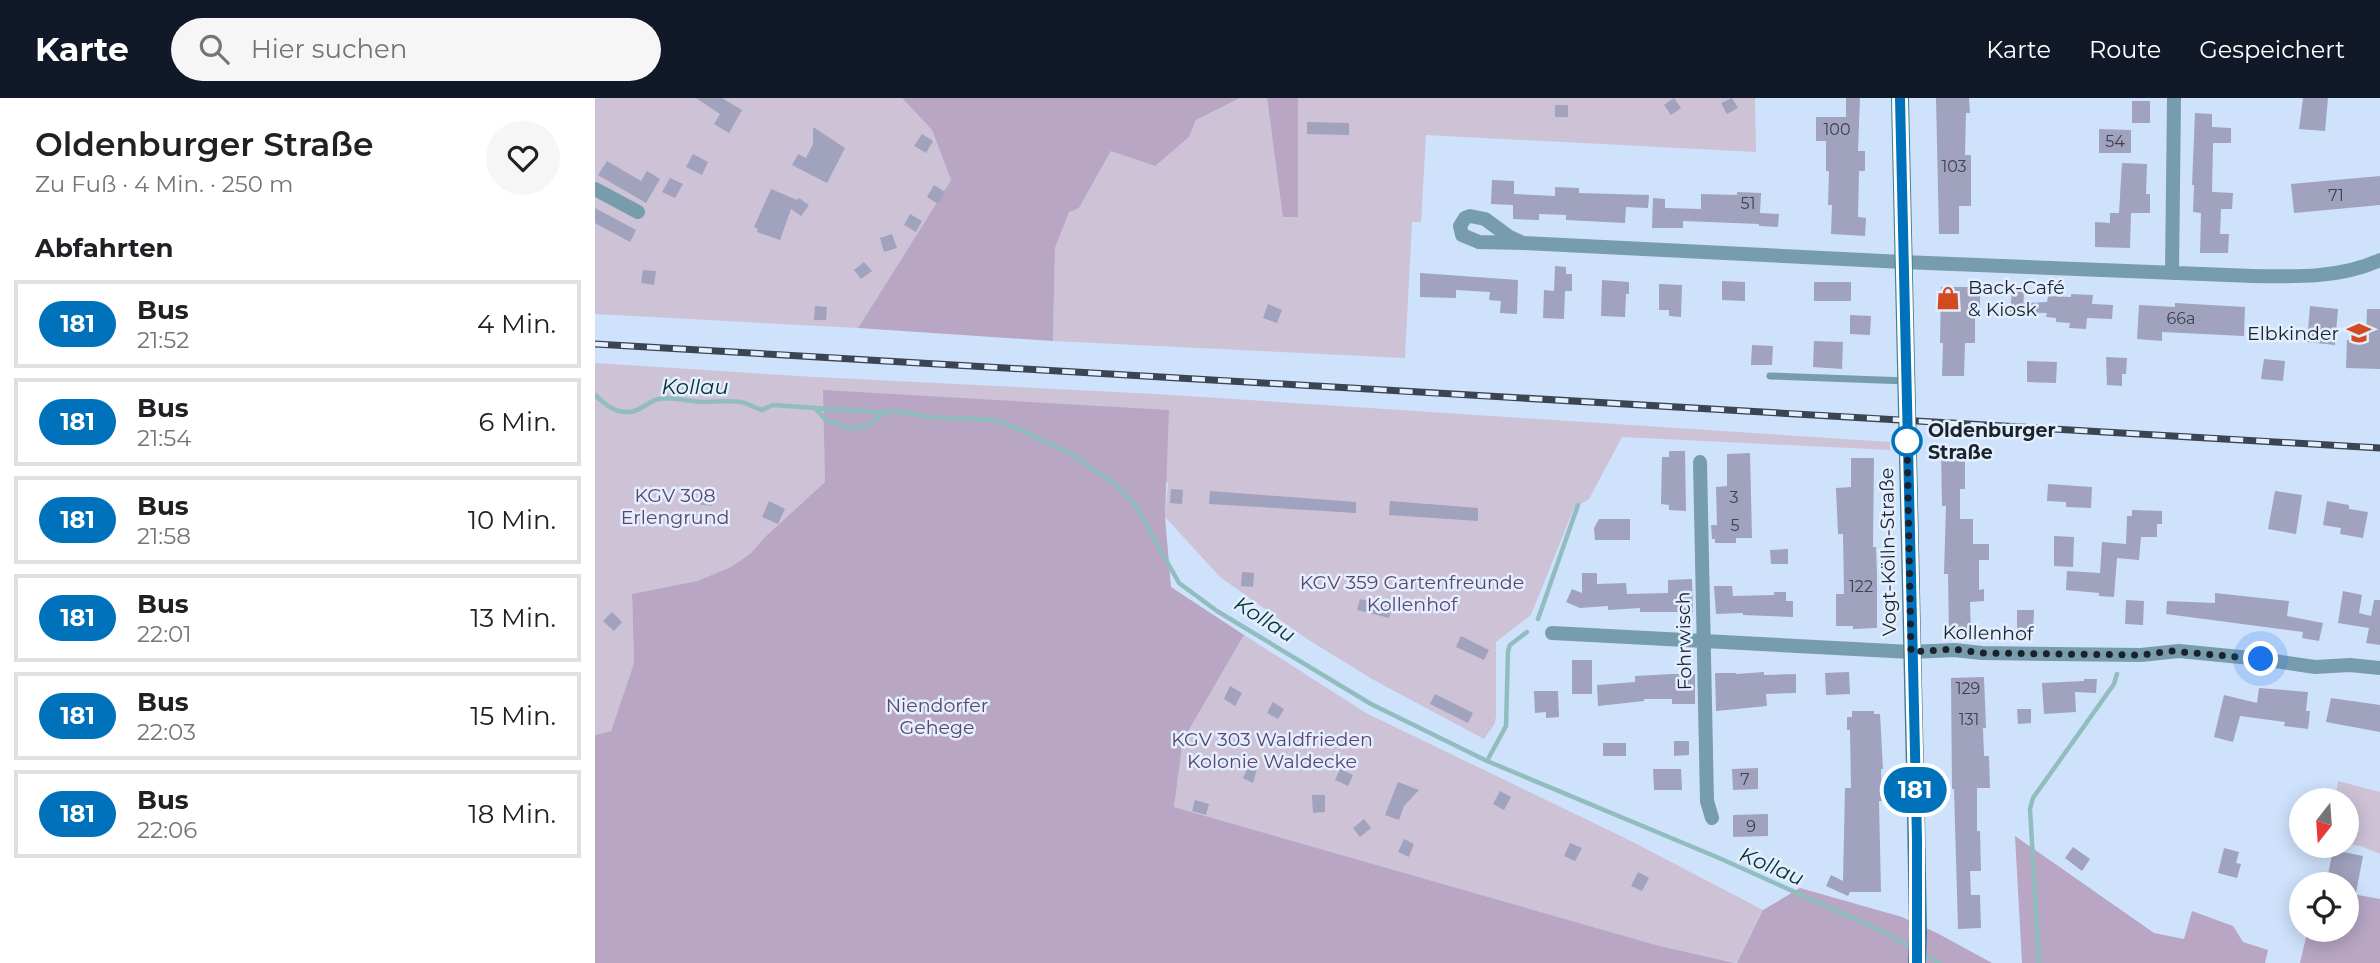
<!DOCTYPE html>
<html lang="de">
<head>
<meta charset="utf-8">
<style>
  :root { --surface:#fff; --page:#f6f6f6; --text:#202124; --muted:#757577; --line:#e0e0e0; --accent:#111827 }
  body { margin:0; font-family:Montserrat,sans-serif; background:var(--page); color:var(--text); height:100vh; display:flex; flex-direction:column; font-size:26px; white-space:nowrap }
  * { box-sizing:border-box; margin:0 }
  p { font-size:23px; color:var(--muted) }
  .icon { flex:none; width:38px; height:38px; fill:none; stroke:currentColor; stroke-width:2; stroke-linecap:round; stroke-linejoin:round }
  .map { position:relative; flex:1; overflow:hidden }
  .drawer { display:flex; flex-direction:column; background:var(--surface); width:595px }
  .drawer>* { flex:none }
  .badge { padding:0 14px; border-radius:23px; font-size:24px; line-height:46px }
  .needle { width:46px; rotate:197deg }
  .buttons { position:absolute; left:1694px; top:690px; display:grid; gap:14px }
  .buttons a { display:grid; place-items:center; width:70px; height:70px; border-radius:50%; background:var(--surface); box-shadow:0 4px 18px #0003; font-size:35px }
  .you { position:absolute; width:35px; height:35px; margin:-18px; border:5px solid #fff; border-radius:50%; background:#1a73e8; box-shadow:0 0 0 10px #1a73e833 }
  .map>.badge { position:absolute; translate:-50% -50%; box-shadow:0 0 0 4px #fff }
  h2 { padding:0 35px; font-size:26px; line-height:63px }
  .round { display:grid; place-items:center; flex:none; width:74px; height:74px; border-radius:37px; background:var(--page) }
  .head { display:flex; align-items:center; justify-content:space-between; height:119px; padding:0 35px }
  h1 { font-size:33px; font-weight:600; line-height:52px }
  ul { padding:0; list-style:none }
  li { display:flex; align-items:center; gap:21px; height:88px; margin:0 14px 10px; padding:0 21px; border:4px solid var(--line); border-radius:0px }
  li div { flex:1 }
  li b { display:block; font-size:26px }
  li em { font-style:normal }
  li .badge { min-width:77px; font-weight:700; text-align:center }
  header { display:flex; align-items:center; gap:42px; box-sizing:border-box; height:98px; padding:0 35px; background:var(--accent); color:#fff }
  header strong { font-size:33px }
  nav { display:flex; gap:38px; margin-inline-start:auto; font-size:24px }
  .search { width:490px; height:63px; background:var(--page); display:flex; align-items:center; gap:18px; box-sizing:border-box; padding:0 24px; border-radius:38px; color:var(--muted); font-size:26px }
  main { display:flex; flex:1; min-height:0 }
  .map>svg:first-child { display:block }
  .green { fill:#cec2d7 }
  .forest { fill:#b8a6c4 }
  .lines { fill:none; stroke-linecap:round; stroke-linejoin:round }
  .stream { stroke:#92bdbe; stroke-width:4.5 }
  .building { fill:#a0a2be }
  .lane { stroke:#779dad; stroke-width:7 }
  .street { stroke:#779dad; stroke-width:14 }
  .secondary { stroke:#407c94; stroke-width:18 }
  .rail-casing { stroke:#3b4450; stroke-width:7 }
  .rail { stroke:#e3effe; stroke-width:4.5; stroke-dasharray:13; stroke-linecap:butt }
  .line-casing { stroke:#fff; stroke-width:16 }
  .line { stroke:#0072bc; stroke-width:10 }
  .walk { stroke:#1b222b; stroke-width:7; stroke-dasharray:0 12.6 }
  .stop-dot { fill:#fff; stroke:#0072bc; stroke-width:3.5 }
  .labels { text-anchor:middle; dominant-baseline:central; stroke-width:5; stroke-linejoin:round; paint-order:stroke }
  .number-label { font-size:16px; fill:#3c4250 }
  .poi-label { font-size:19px; fill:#1b222b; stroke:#e3effe; text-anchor:start }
  .stop-label { font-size:19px; font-weight:bold; fill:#1b222b; stroke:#e3effe; text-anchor:start }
  .park-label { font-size:19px; fill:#5d436e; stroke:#e3effe }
  .street-label { font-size:19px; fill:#1b222b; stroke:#e3effe }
  .water-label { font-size:21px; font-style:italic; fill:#043132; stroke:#e3effe }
</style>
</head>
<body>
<header>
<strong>Karte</strong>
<div class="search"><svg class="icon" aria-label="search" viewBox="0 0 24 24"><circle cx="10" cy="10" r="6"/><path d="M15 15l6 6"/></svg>Hier suchen</div>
<nav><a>Karte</a><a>Route</a><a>Gespeichert</a></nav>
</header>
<main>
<section class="drawer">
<div class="head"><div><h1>Oldenburger Straße</h1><p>Zu Fuß · 4 Min. · 250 m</p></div><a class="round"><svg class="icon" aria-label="heart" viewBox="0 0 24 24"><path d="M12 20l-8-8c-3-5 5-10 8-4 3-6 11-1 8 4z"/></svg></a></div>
<h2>Abfahrten</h2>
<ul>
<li><span class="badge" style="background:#0072bc;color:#fff">181</span><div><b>Bus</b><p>21:52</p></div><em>4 Min.</em></li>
<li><span class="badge" style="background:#0072bc;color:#fff">181</span><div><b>Bus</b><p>21:54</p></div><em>6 Min.</em></li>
<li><span class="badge" style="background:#0072bc;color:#fff">181</span><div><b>Bus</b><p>21:58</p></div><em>10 Min.</em></li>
<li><span class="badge" style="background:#0072bc;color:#fff">181</span><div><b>Bus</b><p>22:01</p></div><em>13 Min.</em></li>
<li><span class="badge" style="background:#0072bc;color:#fff">181</span><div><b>Bus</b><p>22:03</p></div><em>15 Min.</em></li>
<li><span class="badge" style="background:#0072bc;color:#fff">181</span><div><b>Bus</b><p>22:06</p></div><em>18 Min.</em></li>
</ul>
</section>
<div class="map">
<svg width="1785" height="865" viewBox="0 0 1785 865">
  <rect width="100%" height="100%" fill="#cfe2fc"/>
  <!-- green -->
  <path class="green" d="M0 0H307L337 32 356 82 263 230 0 216Z
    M645 0H672L689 119H703V0H1160L1161 54 831 37 826 124H817L810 260 458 243 460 150 474 113 484 110 516 53 594 39 601 22Z
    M0 265 220 279 561 296 1295 344V352L1027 339 994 401 979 410 936 517 901 544V618L900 625 889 641 777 581 712 541 625 479 570 419 573 385 229 292 230 384 169 440 156 455 136 469 102 483 37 496 39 565 16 633 0 637Z
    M649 537 771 615 1034 742 1168 812 1142 865 1061 847 579 709 588 642Z
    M1743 683 1785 694V756L1766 748 1752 746V702H1740Z"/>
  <!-- forest -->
  <path class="forest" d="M307 0H645L601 22 594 39 560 68 516 53 484 110 474 114 460 150 458 243 263 230 356 82 337 32Z
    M672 0H703V119H688Z
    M228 292 574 312 570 419 576 489 649 537 588 642 579 709 1061 847 1140 865H0V637L16 633 39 565 37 496 102 483 136 469 156 455 169 440 230 384Z
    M1420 738 1559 835 1589 841 1597 813 1638 828 1648 844 1673 852 1670 865H1427Z
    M1205 790 1307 819 1342 835 1397 865H1142L1168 812Z
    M1752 795 1785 801V865H1705L1713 831H1752Z"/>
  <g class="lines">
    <!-- stream -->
    <path class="stream" d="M0 297C10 306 19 315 34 314 45 314 53 303 64 301 78 298 93 304 108 304 121 304 133 302 146 304 154 306 160 310 167 312L178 307 278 314 301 313 334 319 396 322 410 325 475 355 520 386 541 408 584 485 622 513 776 606 892 663 1124 760 1289 834 1318 851
      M221 311 231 322 254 330 272 328 290 314
      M943 521 983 407
      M892 663 911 628 913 553 915 547 932 534
      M1326 855 1344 865
      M1444 865 1435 711 1438 700 1519 586 1522 576"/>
  </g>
  <!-- building -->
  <path class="building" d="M101 0H127L147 12 134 35 119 26 125 16Z
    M1079 0 1086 10 1076 17 1069 7Z
    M1137 0 1143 10 1132 16 1126 5Z
    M1251 0H1265L1263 53H1270V73H1264L1263 119 1271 120 1270 138 1236 136 1237 107H1233L1234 73H1231V43H1221V19H1251Z
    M1341 0H1374L1375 15H1371L1370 57H1376V108H1364V136H1344Z
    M1708 0H1733L1730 33 1704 31Z
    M1537 3H1555V25H1537Z
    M960 7H973V19H960Z
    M1600 15 1617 16V29L1636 30V45H1618L1617 94 1638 95 1637 111H1626L1625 136H1634L1633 155H1605L1606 115 1598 114 1599 87H1597Z
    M712 24 754 25V37L712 36Z
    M218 29 250 50 232 85 197 67 203 56 211 60 218 46Z
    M1504 31 1536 32V55H1504Z
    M327 36 338 43 331 55 319 48Z
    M98 56 113 64 107 77 91 69Z
    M12 63 46 83 52 73 65 81 51 105 3 77Z
    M1527 65 1552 66 1551 96H1555V115H1536L1535 150 1500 149V124L1515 125V115H1524Z
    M1785 78V107L1699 115 1696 86Z
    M75 80 88 86 80 100 67 94Z
    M897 82 919 83V96L960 98V89L984 90V95L1054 97 1053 110 1031 109 1030 125 971 122V117L944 116V122L918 121V107L896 106Z
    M339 87 350 94 343 106 332 99Z
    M176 91 202 102 204 100 214 107 206 118 196 111 185 142 162 134 163 131 159 129Z
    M1142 94 1166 95 1165 115 1184 116 1183 129 1164 128V124V126L1088 123V130H1057L1058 100 1070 101V110L1106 111V96L1142 97Z
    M0 110 41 132 35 144 0 125Z
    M315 116 327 123 321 134 309 127Z
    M297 136 302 150 289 154 285 140Z
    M269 164 277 173 266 181 259 172Z
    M960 168 971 169V176H977V193H970L969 221 948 220 949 192 959 193Z
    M48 172 61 173 59 187 46 185Z
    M825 175 923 182 922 216 905 215 906 203 894 202 895 194 861 192V200L825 199Z
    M1007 182 1034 184V196H1031L1030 219 1006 218Z
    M1127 183 1150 184V203L1127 202Z
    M1219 184H1256V203H1219Z
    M1064 186 1087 187 1086 219 1074 218V212H1064Z
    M1346 189H1385V209H1380V245H1370L1369 278H1347L1348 245H1345Z
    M1417 192 1429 193 1428 214H1415Z
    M1476 196 1498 197 1497 206 1518 207 1517 221 1492 220 1491 231 1474 230 1475 225 1461 224V220L1451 219 1452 215 1428 214 1429 205 1452 204 1453 198 1476 199Z
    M1580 205 1650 209 1649 238 1567 234V243L1542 241 1544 207 1580 209Z
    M673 206 687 212 682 225 668 220Z
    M220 208 232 209 231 222H219Z
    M1715 208 1743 211 1740 247 1712 244Z
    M1772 211H1785V271L1751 270 1752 242H1771Z
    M1255 217 1276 218 1275 237 1255 236Z
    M1219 243 1248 244 1247 271 1218 269Z
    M1157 247 1178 248 1177 267H1156Z
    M1511 259 1532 260 1531 276H1527V288L1512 287Z
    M1669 261 1690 263 1688 283 1666 281Z
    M1432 263 1462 264 1461 285 1432 284Z
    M1346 352H1370V391H1365V421H1378V446H1394V462H1384V492L1389 491V503L1375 504 1376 535 1354 536 1353 476H1349L1351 408H1347Z
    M1074 353H1090L1091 413 1074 412V407L1066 406 1067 359H1074Z
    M1155 355 1157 440H1141V445H1120V441H1117L1116 427H1122L1121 389 1132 388V356Z
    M1256 360H1279L1278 449H1281L1282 478V530L1258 531V528H1241V496H1249L1248 436H1243L1241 390 1256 389Z
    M1453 386 1497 389 1496 410 1471 409V404L1452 403Z
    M105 391 120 393 117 408 103 406Z
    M576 391 588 392 587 406 575 405Z
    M615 393 761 404V415L614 406Z
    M1680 393 1707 397 1701 436 1673 431Z
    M174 403 190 411 183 426 167 419Z
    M795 403 883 410V423L794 417Z
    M1732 403 1754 407V411L1773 414 1768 440 1745 436 1746 430 1728 427Z
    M1537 412 1567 413V426H1562V439H1546L1544 462 1522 460 1519 499 1504 498V495L1471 492 1472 473 1505 475 1507 444 1531 446 1532 418H1537Z
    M1004 421H1035V442H1000L999 430Z
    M1459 438 1479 439 1478 469 1459 468Z
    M1193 451V466H1176L1175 452Z
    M647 474 659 475 658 489 646 488Z
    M987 475H1002V486L1031 485 1032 496 1073 495V482L1097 481 1098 514H1045V510L1013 512V508L985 510 971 504 977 491 987 495Z
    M1119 488H1137L1138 498 1179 497V494H1191V503H1198V519L1148 517V515L1121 516Z
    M1748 493 1767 497 1764 515 1776 518 1779 502H1785V547L1771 545 1774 530 1743 525Z
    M1620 495 1694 503 1692 518 1728 525 1724 543 1707 540 1708 534 1571 516 1572 503 1620 505Z
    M765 501 797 509 794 520 762 512Z
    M1531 502 1549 503 1548 527 1530 526Z
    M1422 512H1439L1438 538 1422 537Z
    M17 514 27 524 19 533 8 523Z
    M866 538 894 552 889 562 861 549Z
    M977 562H997V596H977Z
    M1169 574V577L1201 576V595L1171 596 1172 608 1121 613 1120 575H1141V576Z
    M1254 574 1255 596 1231 597 1230 575Z
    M1077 576H1100V606H1077V601H1049V603L1003 608 1002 587 1040 584V578Z
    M1389 579 1391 630H1388L1389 658H1394L1395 690H1382V733H1385L1386 773H1375L1376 797H1385L1386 830 1363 831 1359 691H1357L1356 580Z
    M1489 581H1502L1501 595 1480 594 1481 614 1449 616 1447 585 1489 583Z
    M635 588 647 595 640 608 629 601Z
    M1664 590 1713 594 1711 613H1715L1713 631 1689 628 1690 624 1645 618 1638 644 1619 639 1629 597 1662 605Z
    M939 593H963L964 619 951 620V614L940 615Z
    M840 596 878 615 873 625 835 606Z
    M1736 600 1785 607V634L1731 624Z
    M678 604 689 611 683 621 672 615Z
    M1422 611H1436V625L1423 626Z
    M1257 613H1279V616H1285L1288 671H1286L1287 703H1284L1286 794H1255L1253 798 1231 788 1236 777 1248 783 1250 690H1256L1255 632H1252V619H1257Z
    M1079 643H1094V657L1079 658Z
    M1008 645H1031V658H1008Z
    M654 667 662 671 658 685 648 680Z
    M1163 670V691L1138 692 1137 671Z
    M745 671 758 677 753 688 740 682Z
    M1058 671H1086L1087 692H1059Z
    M803 684 824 692 809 708 804 722 790 717Z
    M905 693 916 699 909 712 898 706Z
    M717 697H730V714L718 715Z
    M600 702 614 706 611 717 597 713Z
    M1173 716V738L1138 739V717Z
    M769 721 776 730 765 739 758 730Z
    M809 741 819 746 814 759 803 754Z
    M975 745 987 750 980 763 969 758Z
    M1478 749 1495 761 1487 773 1470 760Z
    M1629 750 1644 754 1641 765 1646 766 1642 780 1623 775Z
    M1738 752 1768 758 1758 810H1752V786H1731Z
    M1043 774 1054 780 1047 793 1036 788Z"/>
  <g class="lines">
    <!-- lane -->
    <path class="lane" d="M1175 278 1312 283"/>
    <!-- street -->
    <path class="street" d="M0 91 43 114
      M928 145 884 144 867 137 865 128 870 120 875 118 890 121 913 138 928 145 1308 164 1658 178C1701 179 1746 180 1785 162
      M1577 175 1579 0
      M1105 364 1112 703 1117 720
      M957 535 1316 554 1359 552 1387 555 1546 557 1584 553 1666 561 1720 569 1755 567 1785 570"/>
    <!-- secondary -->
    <path class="secondary" d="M1305 0 1321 717 1323 836 1322 865"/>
    <!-- rail casing -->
    <g class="rail-casing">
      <path id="rail" d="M0 246 1785 350"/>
    </g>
    <!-- rail -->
    <use href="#rail" class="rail"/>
  </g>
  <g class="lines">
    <!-- line casing -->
    <g class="line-casing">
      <path id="line" d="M1305 0 1322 741V865"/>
    </g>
    <!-- line -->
    <use href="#line" class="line"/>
    <!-- walk -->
    <path class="walk" d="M1312 343V340L1316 554 1359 551 1387 555 1546 557 1576 553 1666 561"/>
  </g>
  <!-- icons -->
  <defs>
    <g id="shop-bare" transform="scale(1.89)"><path d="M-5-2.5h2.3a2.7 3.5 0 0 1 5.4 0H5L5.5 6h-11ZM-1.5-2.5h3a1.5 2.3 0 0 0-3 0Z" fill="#d34a21" stroke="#e3effe" stroke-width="2.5" paint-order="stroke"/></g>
    <g id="school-bare" transform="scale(1.89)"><path d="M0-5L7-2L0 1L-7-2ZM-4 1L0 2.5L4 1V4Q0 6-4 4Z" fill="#d34a21" stroke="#e3effe" stroke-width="2.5" paint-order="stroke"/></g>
  </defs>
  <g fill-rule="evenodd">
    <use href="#shop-bare" x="1353" y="200"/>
    <use href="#school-bare" x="1764" y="235"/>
  </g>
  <!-- markers -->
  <circle class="stop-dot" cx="1312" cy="343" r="14"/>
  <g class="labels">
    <!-- number labels -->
    <g class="number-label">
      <text x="1242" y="31">100</text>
      <text x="1520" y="43">54</text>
      <text x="1359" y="68">103</text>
      <text x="1741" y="97">71</text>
      <text x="1153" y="105">51</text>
      <text x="1586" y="220">66a</text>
      <text x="1139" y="399">3</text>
      <text x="1140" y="427">5</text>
      <text x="1266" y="488">122</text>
      <text x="1373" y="590">129</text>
      <text x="1374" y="621">131</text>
      <text x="1150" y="681">7</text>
      <text x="1156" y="728">9</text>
    </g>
    <!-- poi labels -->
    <g class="poi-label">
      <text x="1373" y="189">Back-Café<tspan x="1373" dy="22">&amp; Kiosk</tspan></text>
      <text x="1744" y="235" text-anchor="end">Elbkinder</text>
    </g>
    <!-- stop labels -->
    <g class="stop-label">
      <text x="1333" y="332">Oldenburger<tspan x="1333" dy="22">Straße</tspan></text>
    </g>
    <!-- park labels -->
    <g class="park-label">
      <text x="80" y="397">KGV 308<tspan x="80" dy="22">Erlengrund</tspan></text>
      <text x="817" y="484">KGV 359 Gartenfreunde<tspan x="817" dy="22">Kollenhof</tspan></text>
      <text x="342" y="607">Niendorfer<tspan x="342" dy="22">Gehege</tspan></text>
      <text x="677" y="641">KGV 303 Waldfrieden<tspan x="677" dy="22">Kolonie Waldecke</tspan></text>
    </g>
    <!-- street labels -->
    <g class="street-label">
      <text transform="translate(1293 454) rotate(-91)">Vogt-Kölln-Straße</text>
      <text transform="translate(1393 535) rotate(1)">Kollenhof</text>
      <text transform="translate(1089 543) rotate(-91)">Fohrwisch</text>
    </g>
    <!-- water labels -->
    <g class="water-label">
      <text x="100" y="288">Kollau</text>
      <text transform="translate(670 521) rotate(32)">Kollau</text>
      <text transform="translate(1177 768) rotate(23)">Kollau</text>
    </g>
  </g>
</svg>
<div class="buttons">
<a><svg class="needle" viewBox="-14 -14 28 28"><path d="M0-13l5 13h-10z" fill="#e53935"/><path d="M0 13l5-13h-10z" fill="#757577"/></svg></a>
<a><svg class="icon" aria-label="locate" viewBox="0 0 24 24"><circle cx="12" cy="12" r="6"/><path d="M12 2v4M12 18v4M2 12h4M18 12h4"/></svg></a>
</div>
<div class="you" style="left:1666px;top:561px"></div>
<b class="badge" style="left:1320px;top:692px;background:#0072bc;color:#fff">181</b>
</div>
</main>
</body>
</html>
